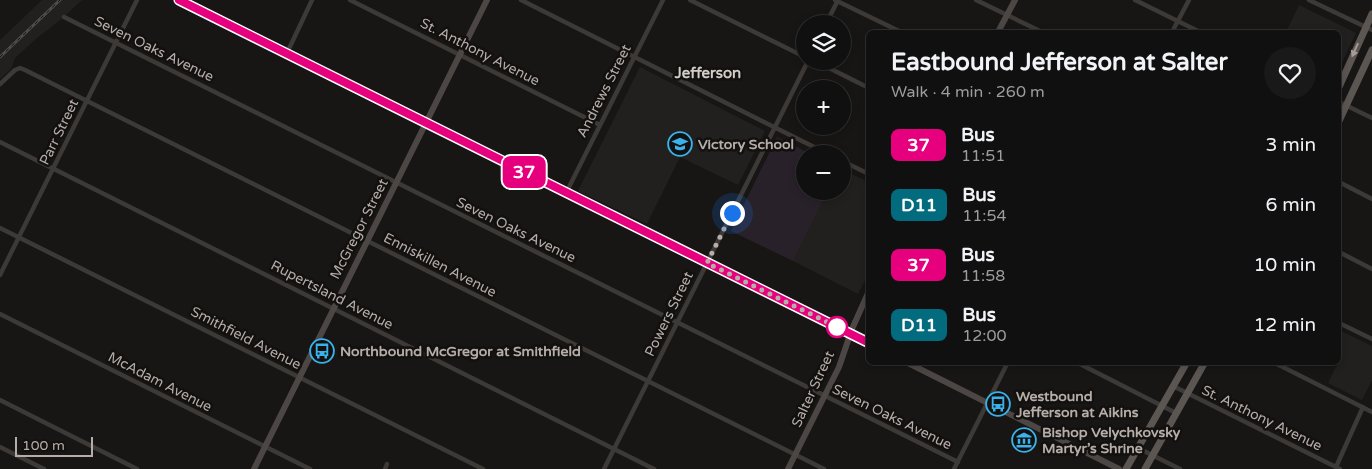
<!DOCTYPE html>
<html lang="en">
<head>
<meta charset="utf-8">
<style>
  :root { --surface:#111010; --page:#1a1919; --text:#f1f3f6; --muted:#9c9d9f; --line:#303030 }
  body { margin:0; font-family:"Varela Round",sans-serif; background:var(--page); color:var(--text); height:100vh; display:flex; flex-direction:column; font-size:19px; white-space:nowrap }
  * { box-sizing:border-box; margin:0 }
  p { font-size:16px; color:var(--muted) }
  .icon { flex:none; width:28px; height:28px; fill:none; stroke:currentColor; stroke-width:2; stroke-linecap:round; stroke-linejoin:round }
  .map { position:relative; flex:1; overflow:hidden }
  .sheet { position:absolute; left:866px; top:30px; width:475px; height:335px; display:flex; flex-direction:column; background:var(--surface); border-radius:8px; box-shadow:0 2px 8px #0003,0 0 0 1px var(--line) }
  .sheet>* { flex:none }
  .badge { padding:0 10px; border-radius:8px; font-size:18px; line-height:32px }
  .fabs { position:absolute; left:796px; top:15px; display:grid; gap:10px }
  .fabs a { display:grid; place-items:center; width:55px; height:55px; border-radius:50%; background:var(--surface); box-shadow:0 2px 8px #0003,0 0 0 1px var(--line); font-size:25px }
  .scale { position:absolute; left:15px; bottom:12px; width:78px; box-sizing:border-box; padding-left:5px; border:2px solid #b7ada8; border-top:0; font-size:14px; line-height:18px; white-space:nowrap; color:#b7ada8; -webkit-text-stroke:4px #121110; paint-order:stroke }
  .you { position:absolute; width:25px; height:25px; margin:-12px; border:4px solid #fff; border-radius:50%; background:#1a73e8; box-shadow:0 0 0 8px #1a73e833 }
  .map>.badge { position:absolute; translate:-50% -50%; box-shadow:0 0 0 2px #fff }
  .round { display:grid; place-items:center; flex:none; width:52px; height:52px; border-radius:26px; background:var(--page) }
  .overview { display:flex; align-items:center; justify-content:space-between; height:85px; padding:0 25px }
  h1 { font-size:24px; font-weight:800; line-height:38px }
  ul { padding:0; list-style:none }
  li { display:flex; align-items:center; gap:15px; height:60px; padding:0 25px }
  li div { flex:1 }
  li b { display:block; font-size:19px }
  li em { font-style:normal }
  li .badge { min-width:55px; font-weight:700; text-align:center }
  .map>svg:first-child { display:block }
  .built { fill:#21201e }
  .green { fill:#28212a }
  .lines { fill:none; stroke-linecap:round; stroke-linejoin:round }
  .street { stroke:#3c3936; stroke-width:4.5 }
  .secondary { stroke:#4c4744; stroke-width:6 }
  .primary { stroke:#5b5652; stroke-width:7 }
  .rail-casing { stroke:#514c49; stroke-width:3 }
  .rail { stroke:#121110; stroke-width:1; stroke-dasharray:4; stroke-linecap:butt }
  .oneway { fill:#a59c97 }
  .line-casing { stroke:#fff; stroke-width:11 }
  .line { stroke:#e6007e; stroke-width:8 }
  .walk { stroke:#b7ada8; stroke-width:5; stroke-dasharray:0 9 }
  .stop-dot { fill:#fff; stroke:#e6007e; stroke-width:2.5 }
  .labels { text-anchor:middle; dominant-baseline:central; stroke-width:5; stroke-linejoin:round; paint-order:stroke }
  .street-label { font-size:14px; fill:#b7ada8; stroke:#121110 }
  .poi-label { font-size:14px; font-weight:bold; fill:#b7ada8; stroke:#121110; text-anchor:start }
  .neighbourhood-label { font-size:15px; font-weight:bold; fill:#d3cdc8; stroke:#121110 }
</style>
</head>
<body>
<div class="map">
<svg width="1372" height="469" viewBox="0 0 1372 469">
  <rect width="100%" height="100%" fill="#171615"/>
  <!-- built -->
  <path class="built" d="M42 0H82L64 17 37 38 15 58 11 69 0 79V40Z
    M1299 5 1356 33 1339 69V32H1286Z
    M640 67 765 131 738 185 680 157 647 224 578 191Z
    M843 170 869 182V273L858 294 793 261 828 191H842Z
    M1339 330 1372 346V380L1362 400 1328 383 1340 359 1339 358Z"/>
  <!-- green -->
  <path class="green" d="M777 137 811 154H805V191H828L793 261 731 231Z"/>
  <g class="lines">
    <!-- street -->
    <path class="street" d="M350 0 600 125
      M521 0 828 154
      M690 0 805 57
      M835 0 901 32
      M976 0 1042 32
      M1135 0 1200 32
      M1309 0 1372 30
      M64 17 958 462
      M826 24 838 0
      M1172 32 1189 0
      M287 53 312 0
      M815 61 869 88
      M0 84 15 70 20 68 25 70 824 469
      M1339 102 1372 118
      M0 142 654 469
      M842 161 869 174
      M1339 182 1372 199
      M566 193 663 0
      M0 228 483 469
      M1339 252 1372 269
      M0 275 137 0
      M0 314 310 469
      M1339 323 1372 339
      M1076 362 1176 413
      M1273 362 1372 412
      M1173 386 1340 469
      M0 400 137 469
      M0 447 44 469
      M1138 448 1180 469
      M1336 467 1363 407
      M385 469 387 464
      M604 469 808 61
      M954 469 1008 362"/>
    <!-- secondary -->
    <path class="secondary" d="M179 0 869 343
      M998 32 1015 0
      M906 362 1119 469
      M254 469 487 0
      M788 469 839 367 852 329 869 291"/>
    <!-- primary -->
    <path class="primary" d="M1339 87 1372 14
      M1339 121 1372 50
      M1126 469 1187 362
      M1145 469 1205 362"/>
    <!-- rail casing -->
    <g class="rail-casing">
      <path id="rail" d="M0 57 60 0"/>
    </g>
    <!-- rail -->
    <use href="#rail" class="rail"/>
  </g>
  <!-- one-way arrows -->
  <defs><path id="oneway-solid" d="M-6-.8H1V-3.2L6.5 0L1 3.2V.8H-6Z" transform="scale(1.25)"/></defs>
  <use class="oneway" href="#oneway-solid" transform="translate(1355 50) rotate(114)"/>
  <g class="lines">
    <!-- line casing -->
    <g class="line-casing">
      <path id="line" d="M179 0 869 343"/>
    </g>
    <!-- line -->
    <use href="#line" class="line"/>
    <!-- walk -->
    <path class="walk" d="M732 213 707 263 837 327"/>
  </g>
  <!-- icons -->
  <defs>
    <g id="school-ring" transform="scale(1.25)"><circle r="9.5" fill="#121110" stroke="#3ab1ea" stroke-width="1.5"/><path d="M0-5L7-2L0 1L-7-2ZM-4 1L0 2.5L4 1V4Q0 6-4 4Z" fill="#3ab1ea"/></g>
    <g id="bus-ring" transform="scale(1.25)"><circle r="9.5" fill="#121110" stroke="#3ab1ea" stroke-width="1.5"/><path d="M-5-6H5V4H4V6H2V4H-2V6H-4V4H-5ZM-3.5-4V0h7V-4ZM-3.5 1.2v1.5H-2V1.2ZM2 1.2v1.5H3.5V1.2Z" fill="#3ab1ea"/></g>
    <g id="museum-ring" transform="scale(1.25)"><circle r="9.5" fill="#121110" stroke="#3ab1ea" stroke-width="1.5"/><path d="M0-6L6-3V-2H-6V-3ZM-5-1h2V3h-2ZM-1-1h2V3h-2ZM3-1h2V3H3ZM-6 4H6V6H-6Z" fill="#3ab1ea"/></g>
  </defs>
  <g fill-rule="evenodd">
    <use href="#school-ring" x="680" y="144"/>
    <use href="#bus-ring" x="322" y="351"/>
    <use href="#bus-ring" x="998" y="404"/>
    <use href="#museum-ring" x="1024" y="440"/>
  </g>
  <!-- markers -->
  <circle class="stop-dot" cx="837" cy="327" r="10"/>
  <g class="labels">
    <!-- street labels -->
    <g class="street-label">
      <text transform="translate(154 49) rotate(26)">Seven Oaks Avenue</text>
      <text transform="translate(480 52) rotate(27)">St. Anthony Avenue</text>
      <text transform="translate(604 91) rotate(-63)">Andrews Street</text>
      <text transform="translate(59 132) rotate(-64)">Parr Street</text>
      <text transform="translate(359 229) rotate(-63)">McGregor Street</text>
      <text transform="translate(516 230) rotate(26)">Seven Oaks Avenue</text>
      <text transform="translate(440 265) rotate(27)">Enniskillen Avenue</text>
      <text transform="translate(332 295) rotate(27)">Rupertsland Avenue</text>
      <text transform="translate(669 314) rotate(-64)">Powers Street</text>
      <text transform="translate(246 338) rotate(27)">Smithfield Avenue</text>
      <text transform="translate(160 382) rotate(27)">McAdam Avenue</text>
      <text transform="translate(813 389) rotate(-65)">Salter Street</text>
      <text transform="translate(892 417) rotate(26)">Seven Oaks Avenue</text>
      <text transform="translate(1262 418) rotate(26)">St. Anthony Avenue</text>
    </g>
    <!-- poi labels -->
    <g class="poi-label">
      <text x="698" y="144">Victory School</text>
      <text x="340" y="351">Northbound McGregor at Smithfield</text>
      <text x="1016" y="396">Westbound<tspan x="1016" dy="16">Jefferson at Aikins</tspan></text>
      <text x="1042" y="432">Bishop Velychkovsky<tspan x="1042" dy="16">Martyr’s Shrine</tspan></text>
    </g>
    <!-- neighbourhood labels -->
    <g class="neighbourhood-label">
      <text x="708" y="73">Jefferson</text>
    </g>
  </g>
</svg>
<div class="fabs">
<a><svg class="icon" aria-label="layers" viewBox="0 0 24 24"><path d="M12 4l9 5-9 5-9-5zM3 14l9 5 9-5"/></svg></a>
<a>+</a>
<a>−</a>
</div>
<div class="scale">100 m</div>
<div class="you" style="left:732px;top:213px"></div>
<b class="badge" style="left:524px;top:172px;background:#e6007e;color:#fff">37</b>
<section class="sheet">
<div class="overview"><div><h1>Eastbound Jefferson at Salter</h1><p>Walk · 4 min · 260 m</p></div><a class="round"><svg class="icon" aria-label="heart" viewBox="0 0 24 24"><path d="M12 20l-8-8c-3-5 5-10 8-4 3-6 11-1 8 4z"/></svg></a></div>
<ul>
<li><span class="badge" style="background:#e6007e;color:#fff">37</span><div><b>Bus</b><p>11:51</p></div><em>3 min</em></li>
<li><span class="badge" style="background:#026c7e;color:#fff">D11</span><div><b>Bus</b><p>11:54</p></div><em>6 min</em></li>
<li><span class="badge" style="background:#e6007e;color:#fff">37</span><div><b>Bus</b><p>11:58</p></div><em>10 min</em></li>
<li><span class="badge" style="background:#026c7e;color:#fff">D11</span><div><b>Bus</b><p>12:00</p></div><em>12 min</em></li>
</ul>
</section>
</div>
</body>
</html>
